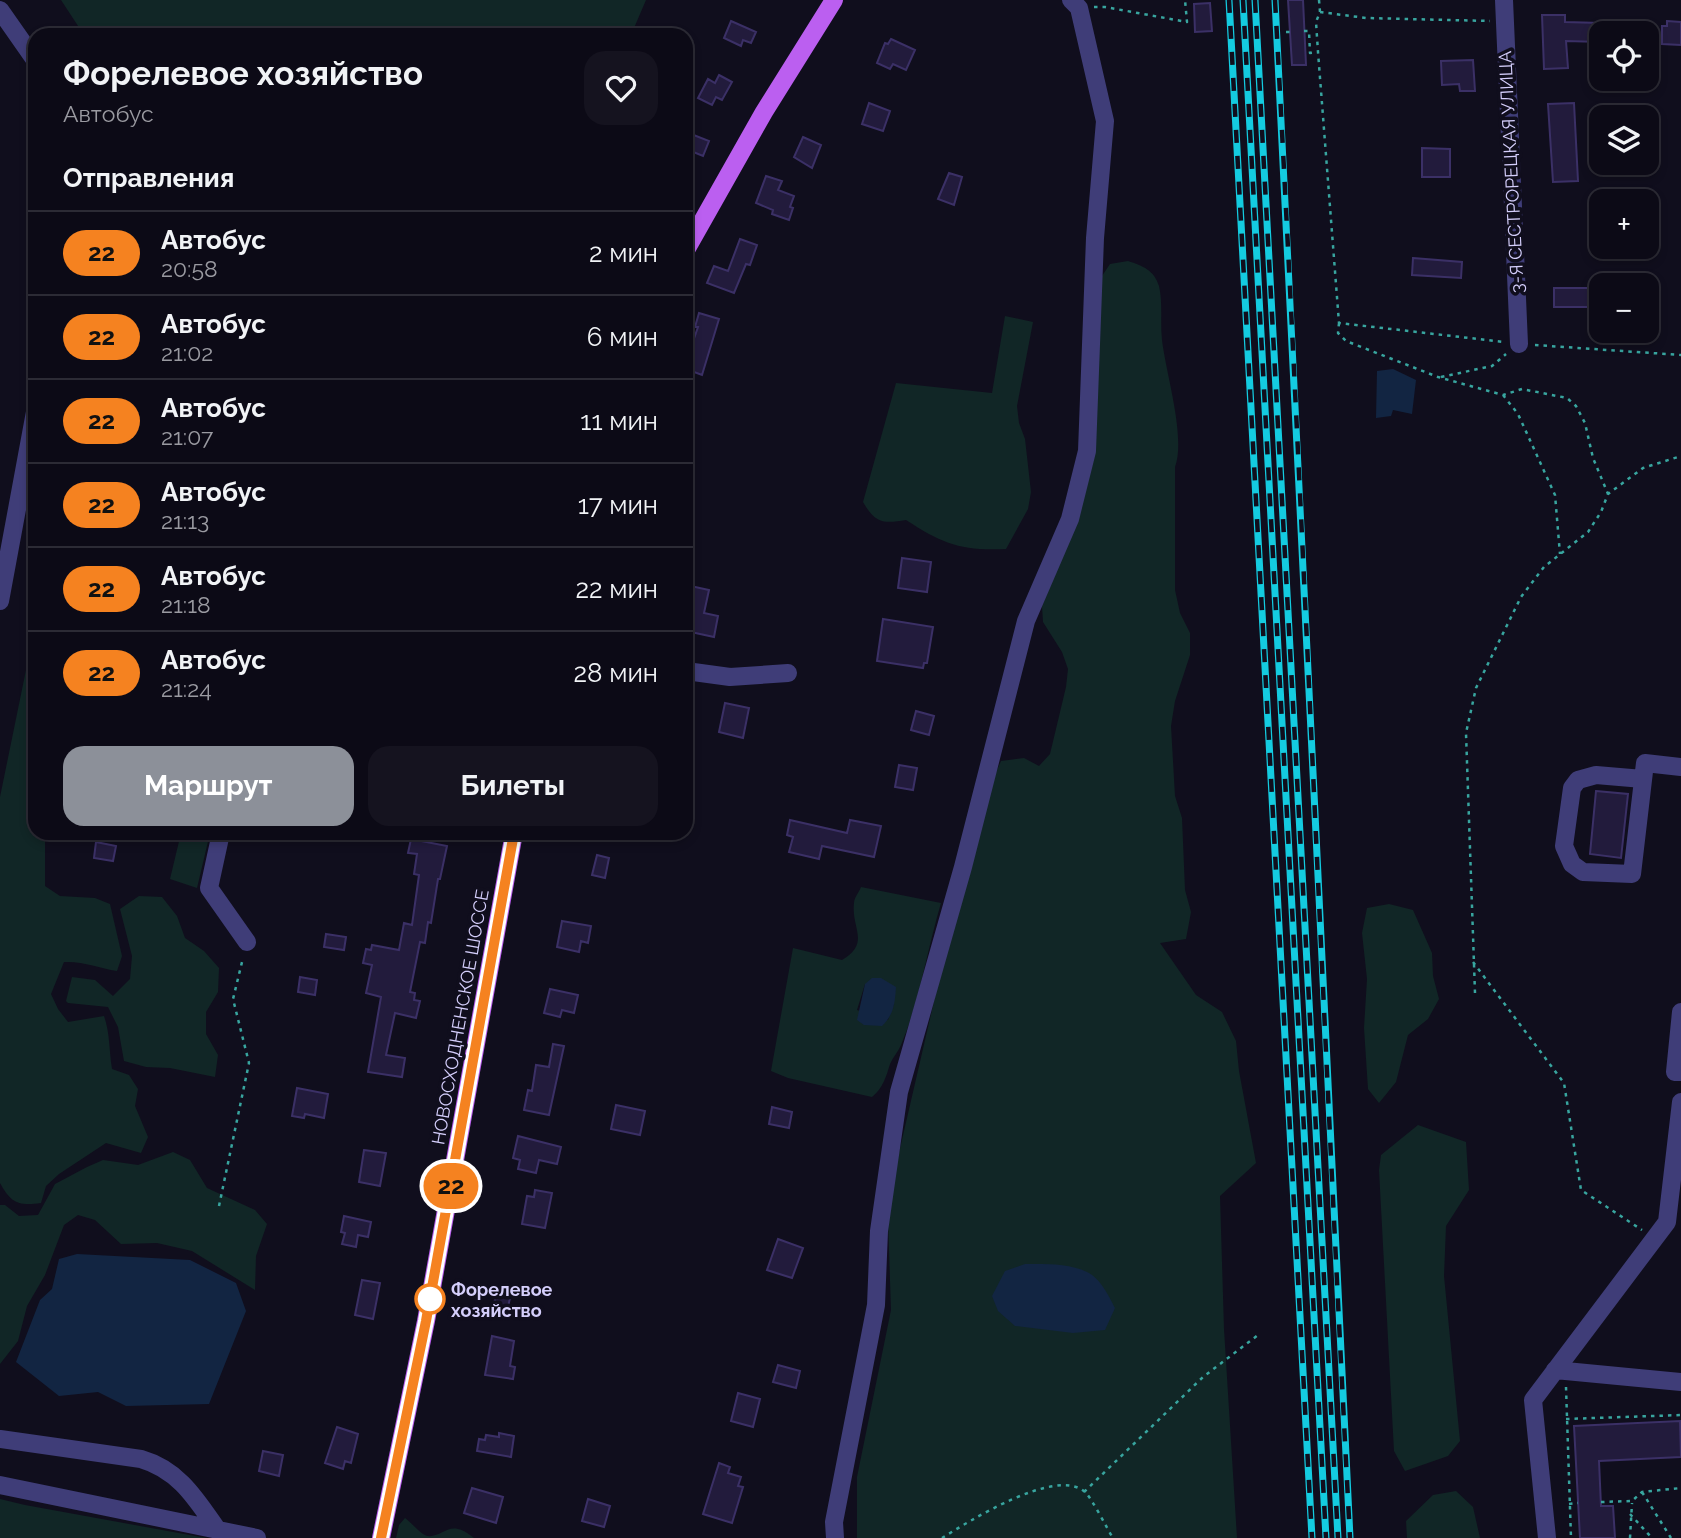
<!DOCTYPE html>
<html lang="ru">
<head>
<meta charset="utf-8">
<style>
  :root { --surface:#0c0a16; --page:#15131f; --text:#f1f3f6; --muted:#9a9aa1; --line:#2c2b35; --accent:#8c9099 }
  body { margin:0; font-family:Raleway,sans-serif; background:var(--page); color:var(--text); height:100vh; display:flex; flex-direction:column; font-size:26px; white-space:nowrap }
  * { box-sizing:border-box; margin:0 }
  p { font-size:23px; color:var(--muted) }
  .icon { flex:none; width:38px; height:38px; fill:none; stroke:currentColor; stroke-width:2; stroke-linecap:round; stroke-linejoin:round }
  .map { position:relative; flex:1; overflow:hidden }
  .panel { position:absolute; left:28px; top:28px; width:665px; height:812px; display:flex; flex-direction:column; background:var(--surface); border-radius:21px; box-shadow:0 4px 10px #0003,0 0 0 2px var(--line) }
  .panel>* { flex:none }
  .badge { padding:0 14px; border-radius:23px; font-size:24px; line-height:46px }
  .controls { position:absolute; left:1589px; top:21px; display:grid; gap:14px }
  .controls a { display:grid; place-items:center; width:70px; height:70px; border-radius:14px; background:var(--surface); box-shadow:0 4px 10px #0003,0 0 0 2px var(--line); font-size:35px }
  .map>.badge { position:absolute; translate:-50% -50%; box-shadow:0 0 0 4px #fff }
  h2 { padding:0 35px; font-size:26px; line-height:63px }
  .round { display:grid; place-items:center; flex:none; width:74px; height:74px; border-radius:21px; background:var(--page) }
  .head { display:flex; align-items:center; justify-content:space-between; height:119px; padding:0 35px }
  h1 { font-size:33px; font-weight:700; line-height:52px }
  .action { display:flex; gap:14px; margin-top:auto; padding:14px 35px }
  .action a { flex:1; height:80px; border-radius:21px; background:var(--accent); color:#fff; font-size:28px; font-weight:700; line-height:80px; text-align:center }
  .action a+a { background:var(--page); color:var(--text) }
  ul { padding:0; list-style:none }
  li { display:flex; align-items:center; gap:21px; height:84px; padding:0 35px; border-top:2px solid var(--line) }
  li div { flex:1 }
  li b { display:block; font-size:26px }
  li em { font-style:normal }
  li .badge { min-width:77px; font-weight:700; text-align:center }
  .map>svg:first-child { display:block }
  .green { fill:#112626; fill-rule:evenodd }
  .water { fill:#122542 }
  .building { fill:#221b3c; stroke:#3b3066; stroke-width:2 }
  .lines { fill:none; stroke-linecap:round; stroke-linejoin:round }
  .path { stroke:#38a59f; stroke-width:2.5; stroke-dasharray:3.5 5; stroke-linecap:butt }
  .minor { stroke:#3f3d78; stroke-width:18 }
  .major { stroke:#bb5ff0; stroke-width:18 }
  .rail-casing { stroke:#14cbe0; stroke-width:7 }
  .rail { stroke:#100e1d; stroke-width:4.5; stroke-dasharray:13; stroke-linecap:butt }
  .line-casing { stroke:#fff; stroke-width:16 }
  .line { stroke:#f58220; stroke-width:10 }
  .stop-dot { fill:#fff; stroke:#f58220; stroke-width:3.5 }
  .labels { text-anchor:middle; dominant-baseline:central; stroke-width:7; stroke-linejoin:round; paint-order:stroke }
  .street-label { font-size:18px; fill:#d4cefb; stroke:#100e1d }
  .stop-label { font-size:18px; font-weight:bold; fill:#d4cefb; stroke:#100e1d; text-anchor:start }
</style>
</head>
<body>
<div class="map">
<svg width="1681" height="1538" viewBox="0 0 1681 1538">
  <rect width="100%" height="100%" fill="#100e1d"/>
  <!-- green -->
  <path class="green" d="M61 0H646L631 35H84Z
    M1128 261C1143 266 1154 270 1159 286 1163 303 1160 322 1162 340 1166 374 1186 437 1175 467V590L1180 613 1190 633V655L1175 701 1171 726 1175 796 1182 818 1185 890 1191 912 1186 939 1160 943 1196 995 1222 1012 1236 1041 1239 1071 1256 1163 1220 1196 1224 1329 1237 1538H857V1477L891 1310 888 1220 895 1170 941 971 993 779 1001 761 1024 758 1039 766 1050 754 1066 687 1068 669 1062 652 1043 622 1042 606 1068 543 1100 279 1110 264Z
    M1005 316 1033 322 1017 406 1019 423 1025 439 1031 492 1028 509 1006 549C961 551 943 544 906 520 883 524 875 523 863 502L896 383 992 393Z
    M35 626V833H45V886L60 896 95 898 110 904 122 956 117 971C99 968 83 961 64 962L51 994 58 1009 68 1022 104 1016C110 1033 109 1050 112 1069L129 1075 138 1089 135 1106 148 1137 141 1153 106 1143 59 1174 46 1186 41 1203C18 1206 11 1203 0 1183V797Z
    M181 833H210L197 888 170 879Z
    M861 887 941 903C927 950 920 1000 901 1045 898 1052 893 1057 890 1064 886 1077 883 1088 872 1097L788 1078 771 1071 793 948 842 960C871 942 851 929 854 903 854 898 859 892 861 887ZM865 984 894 1004 888 1020 857 1010Z
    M139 896 162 897 177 916 185 938 204 951 219 968 218 992 206 1012V1034L218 1055 215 1077 170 1068 146 1067 124 1061 118 1027 108 1007 68 1003 66 1001 72 977 95 980 113 996 130 979 132 956 120 909Z
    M1389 904 1413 910 1432 953 1433 976 1439 999 1428 1019 1408 1035 1396 1082 1379 1103 1368 1089 1364 1028 1367 979 1362 933 1367 908Z
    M1418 1125 1466 1142 1469 1190 1446 1226 1444 1276 1460 1441 1448 1456 1405 1471 1394 1451 1379 1170 1381 1155Z
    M173 1152 190 1160 207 1188 255 1210 267 1224 256 1256 255 1290 192 1251 157 1243 121 1244 95 1220 78 1215 64 1225 45 1275 27 1306 18 1341 0 1364V1205H5L19 1216 38 1215 55 1184 87 1167 103 1160 138 1165Z
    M1456 1491 1473 1507 1480 1538H1407L1406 1521 1433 1495Z
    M0 1499 25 1505 206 1538H0Z
    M405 1518C412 1523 419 1533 427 1536 445 1538 448 1517 474 1538H396L399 1525Z"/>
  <!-- water -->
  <path class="water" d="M1393 369 1416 380 1412 414 1393 410 1391 416 1376 418 1377 371Z
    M872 978H881L896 987C895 1002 894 1015 882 1026L864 1025 857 1020 865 984Z
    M77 1254 190 1260 236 1283 246 1311 209 1404 126 1406 98 1392 59 1396 16 1362 40 1300 52 1289 59 1259Z
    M1025 1264C1044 1264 1069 1263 1087 1272 1100 1278 1109 1296 1115 1308L1105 1330 1073 1333 1015 1326 998 1311 992 1296 1005 1271Z"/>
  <!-- building -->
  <path class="building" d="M1288 0H1303L1306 65H1292Z
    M1210 3 1212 31 1195 32 1194 4Z
    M1542 15H1565V22L1601 23V42L1566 41 1568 68 1544 69Z
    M731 21 756 32 751 43 743 40 741 46 724 38Z
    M1667 21 1681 22V45L1662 44V26H1667Z
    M891 39 915 50 906 70 893 64 890 69 877 63 885 43 888 44Z
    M1473 60 1475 91H1460L1459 84 1442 85 1441 61Z
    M719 75 732 82 722 100 716 97 712 105 698 98 708 79 715 83Z
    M869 103 890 111 883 131 862 124Z
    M1574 103 1578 181 1553 182 1548 104Z
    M686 132 709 141 703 156 686 149Z
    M803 137 821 145 812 168 794 157Z
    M1422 148 1450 149V177H1422Z
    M949 173 962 177 954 205 938 199Z
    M766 176 782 181 778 190 794 196 790 207 793 208 789 220 772 214 773 210 756 203Z
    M740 239 757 245 750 265 746 264 734 293 707 283 714 266 728 271Z
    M1413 258 1462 262 1461 278 1412 275Z
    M1554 288H1601V307H1554Z
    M699 313 719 319 702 375 686 369V362L698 327H695Z
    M902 558 931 562 927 592 898 588Z
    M686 585 709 590 704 613 718 616 714 637 686 631Z
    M883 619 933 627 927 663H924L923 668 877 661Z
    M725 703 749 708 743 738 719 732Z
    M916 711 934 716 929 735 911 730Z
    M899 765 917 768 913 790 895 787Z
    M1596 791 1628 794 1621 858 1590 854Z
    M790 820 847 833 850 820 881 826 874 857 822 846 819 859 789 852 793 837 787 835Z
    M411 839 447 846 440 879H438L431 923 428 922 425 943 420 942 410 992 415 993 414 1000 420 1001 416 1018 395 1013 386 1055 405 1058 402 1077 368 1072 381 997 366 993 372 965 363 963 366 949 371 950 372 945 399 950 404 923 412 925 419 875 414 874 417 854 408 853Z
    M96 842 116 846 113 861 94 858Z
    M597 855 609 858 605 878 592 875Z
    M562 921 591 926 588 943 581 941 579 952 557 947Z
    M326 934 346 937 344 950 324 947Z
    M300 977 317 980 315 995 298 992Z
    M550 989 578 995 574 1013 562 1010 560 1017 544 1013Z
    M553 1044 564 1046 549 1115 524 1110 528 1090 532 1091 536 1065 549 1067Z
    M297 1088 328 1094 324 1118 305 1114 304 1118 292 1116Z
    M616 1105 645 1111 640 1135 611 1129Z
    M772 1107 792 1112 789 1128 769 1124Z
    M518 1136 561 1147 557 1164 539 1160 536 1173 518 1169 520 1160 513 1158Z
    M364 1150 386 1153 380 1186 359 1182Z
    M535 1190 552 1193 545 1228 522 1224 527 1196 534 1197Z
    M344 1216 371 1222 368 1237 358 1235 356 1247 342 1244 345 1233 341 1232Z
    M778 1239 803 1248 792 1278 767 1270Z
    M362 1280 380 1283 373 1319 355 1315Z
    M498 1286 512 1289 508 1307 494 1304Z
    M492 1336 514 1341 510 1366 515 1367 513 1379 485 1375Z
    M778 1365 800 1371 796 1388 773 1382Z
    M738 1393 760 1399 753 1427 731 1421Z
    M1680 1421 1681 1457 1599 1461 1601 1506H1613L1615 1538H1580L1574 1426Z
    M337 1427 358 1434 351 1463 345 1461 343 1469 325 1463Z
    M499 1433 514 1436 511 1457 477 1451 479 1439 485 1440 486 1435 499 1437Z
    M263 1451 283 1455 279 1476 259 1471Z
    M719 1463 730 1467 728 1473 741 1477 738 1486 743 1487 732 1523 703 1514Z
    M472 1488 503 1497 496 1523 464 1513Z
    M588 1499 610 1506 604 1527 582 1521Z"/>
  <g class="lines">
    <!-- path -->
    <path class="path" d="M1319 0 1320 12 1316 22 1318 52 1339 323 1504 342
      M1094 7H1105L1187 22 1185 0
      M1320 12 1366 18 1490 21
      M1304 31H1309L1310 53 1318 52
      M1286 32H1290
      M1339 323 1338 333 1346 341 1438 377 1503 395 1522 389 1567 398 1576 406 1585 423 1593 458 1608 494
      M1535 345 1681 355
      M1441 377 1492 366 1506 354
      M1503 395 1518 414 1555 495 1560 554
      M1473 962 1564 1083 1581 1190 1642 1230
      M1475 993 1466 733 1476 688 1521 597 1544 567 1588 532 1601 512 1608 494 1643 468 1681 456
      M219 1206 249 1063 233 999 243 958
      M1566 1387 1571 1538
      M1566 1419 1681 1415
      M1084 1492 1203 1377 1258 1335
      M1642 1492 1671 1538
      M1601 1502 1632 1501 1642 1492 1681 1488
      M1569 1504 1578 1503
      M1630 1514 1652 1538
      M942 1538C968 1522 1056 1466 1085 1492 1093 1500 1106 1527 1113 1538
      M1630 1538 1632 1503"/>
    <!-- minor -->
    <path class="minor" d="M1504 0 1519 344
      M0 10 35 60
      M0 601 35 412
      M686 671 730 677 788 673
      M1643 779 1596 775 1578 780 1572 788 1564 846 1572 864 1583 872 1632 874 1645 763 1681 767
      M221 833 209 888 247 942
      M1681 1012 1675 1072H1681
      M1555 1370 1681 1382
      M0 1439 141 1459C179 1470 196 1499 217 1529
      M0 1485 257 1538
      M835 1538 834 1522 876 1305 879 1231 899 1092 963 867 1026 621 1070 519 1087 451 1095 238 1105 121 1079 8 1071 0
      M1547 1538 1533 1400 1667 1222 1681 1102"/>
    <!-- major -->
    <path class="major" d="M686 250 764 112 834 0
      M381 1538 426 1321 514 833"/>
    <!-- rail casing -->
    <g class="rail-casing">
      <path id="rail" d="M1229 0 1312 1538
        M1243 0 1326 1538
        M1255 0 1338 1538
        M1275 0C1303 513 1323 1025 1350 1538"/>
    </g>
    <!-- rail -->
    <use href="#rail" class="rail"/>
  </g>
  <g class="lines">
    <!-- line casing -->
    <g class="line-casing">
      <path id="line" d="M381 1538 426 1321 514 833"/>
    </g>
    <!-- line -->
    <use href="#line" class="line"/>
  </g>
  <!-- markers -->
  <circle class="stop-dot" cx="430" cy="1299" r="14"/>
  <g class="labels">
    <!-- street labels -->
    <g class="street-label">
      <text transform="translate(1511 172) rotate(-93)">3-Я СЕСТРОРЕЦКАЯ УЛИЦА</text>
      <text transform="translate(460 1017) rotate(-80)">НОВОСХОДНЕНСКОЕ ШОССЕ</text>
    </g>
    <!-- stop labels -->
    <g class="stop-label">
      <text x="451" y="1289">Форелевое<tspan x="451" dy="21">хозяйство</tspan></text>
    </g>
  </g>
</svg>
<div class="controls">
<a><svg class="icon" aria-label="locate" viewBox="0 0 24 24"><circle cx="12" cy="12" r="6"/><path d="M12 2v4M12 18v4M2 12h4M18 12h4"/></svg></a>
<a><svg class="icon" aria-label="layers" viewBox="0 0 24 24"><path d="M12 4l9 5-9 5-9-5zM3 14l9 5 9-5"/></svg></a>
<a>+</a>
<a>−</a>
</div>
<b class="badge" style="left:451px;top:1186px;background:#f58220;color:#111">22</b>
<section class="panel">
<div class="head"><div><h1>Форелевое хозяйство</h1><p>Автобус</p></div><a class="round"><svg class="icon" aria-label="heart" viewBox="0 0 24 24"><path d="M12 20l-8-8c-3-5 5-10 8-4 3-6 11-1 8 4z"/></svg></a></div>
<h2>Отправления</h2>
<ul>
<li><span class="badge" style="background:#f58220;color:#111">22</span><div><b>Автобус</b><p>20:58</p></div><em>2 мин</em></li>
<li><span class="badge" style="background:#f58220;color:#111">22</span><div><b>Автобус</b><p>21:02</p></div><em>6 мин</em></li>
<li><span class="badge" style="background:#f58220;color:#111">22</span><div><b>Автобус</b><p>21:07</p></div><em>11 мин</em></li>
<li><span class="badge" style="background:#f58220;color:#111">22</span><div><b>Автобус</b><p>21:13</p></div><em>17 мин</em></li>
<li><span class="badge" style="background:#f58220;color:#111">22</span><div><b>Автобус</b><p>21:18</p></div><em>22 мин</em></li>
<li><span class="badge" style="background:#f58220;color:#111">22</span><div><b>Автобус</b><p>21:24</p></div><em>28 мин</em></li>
</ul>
<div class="action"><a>Маршрут</a><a>Билеты</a></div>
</section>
</div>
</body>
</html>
